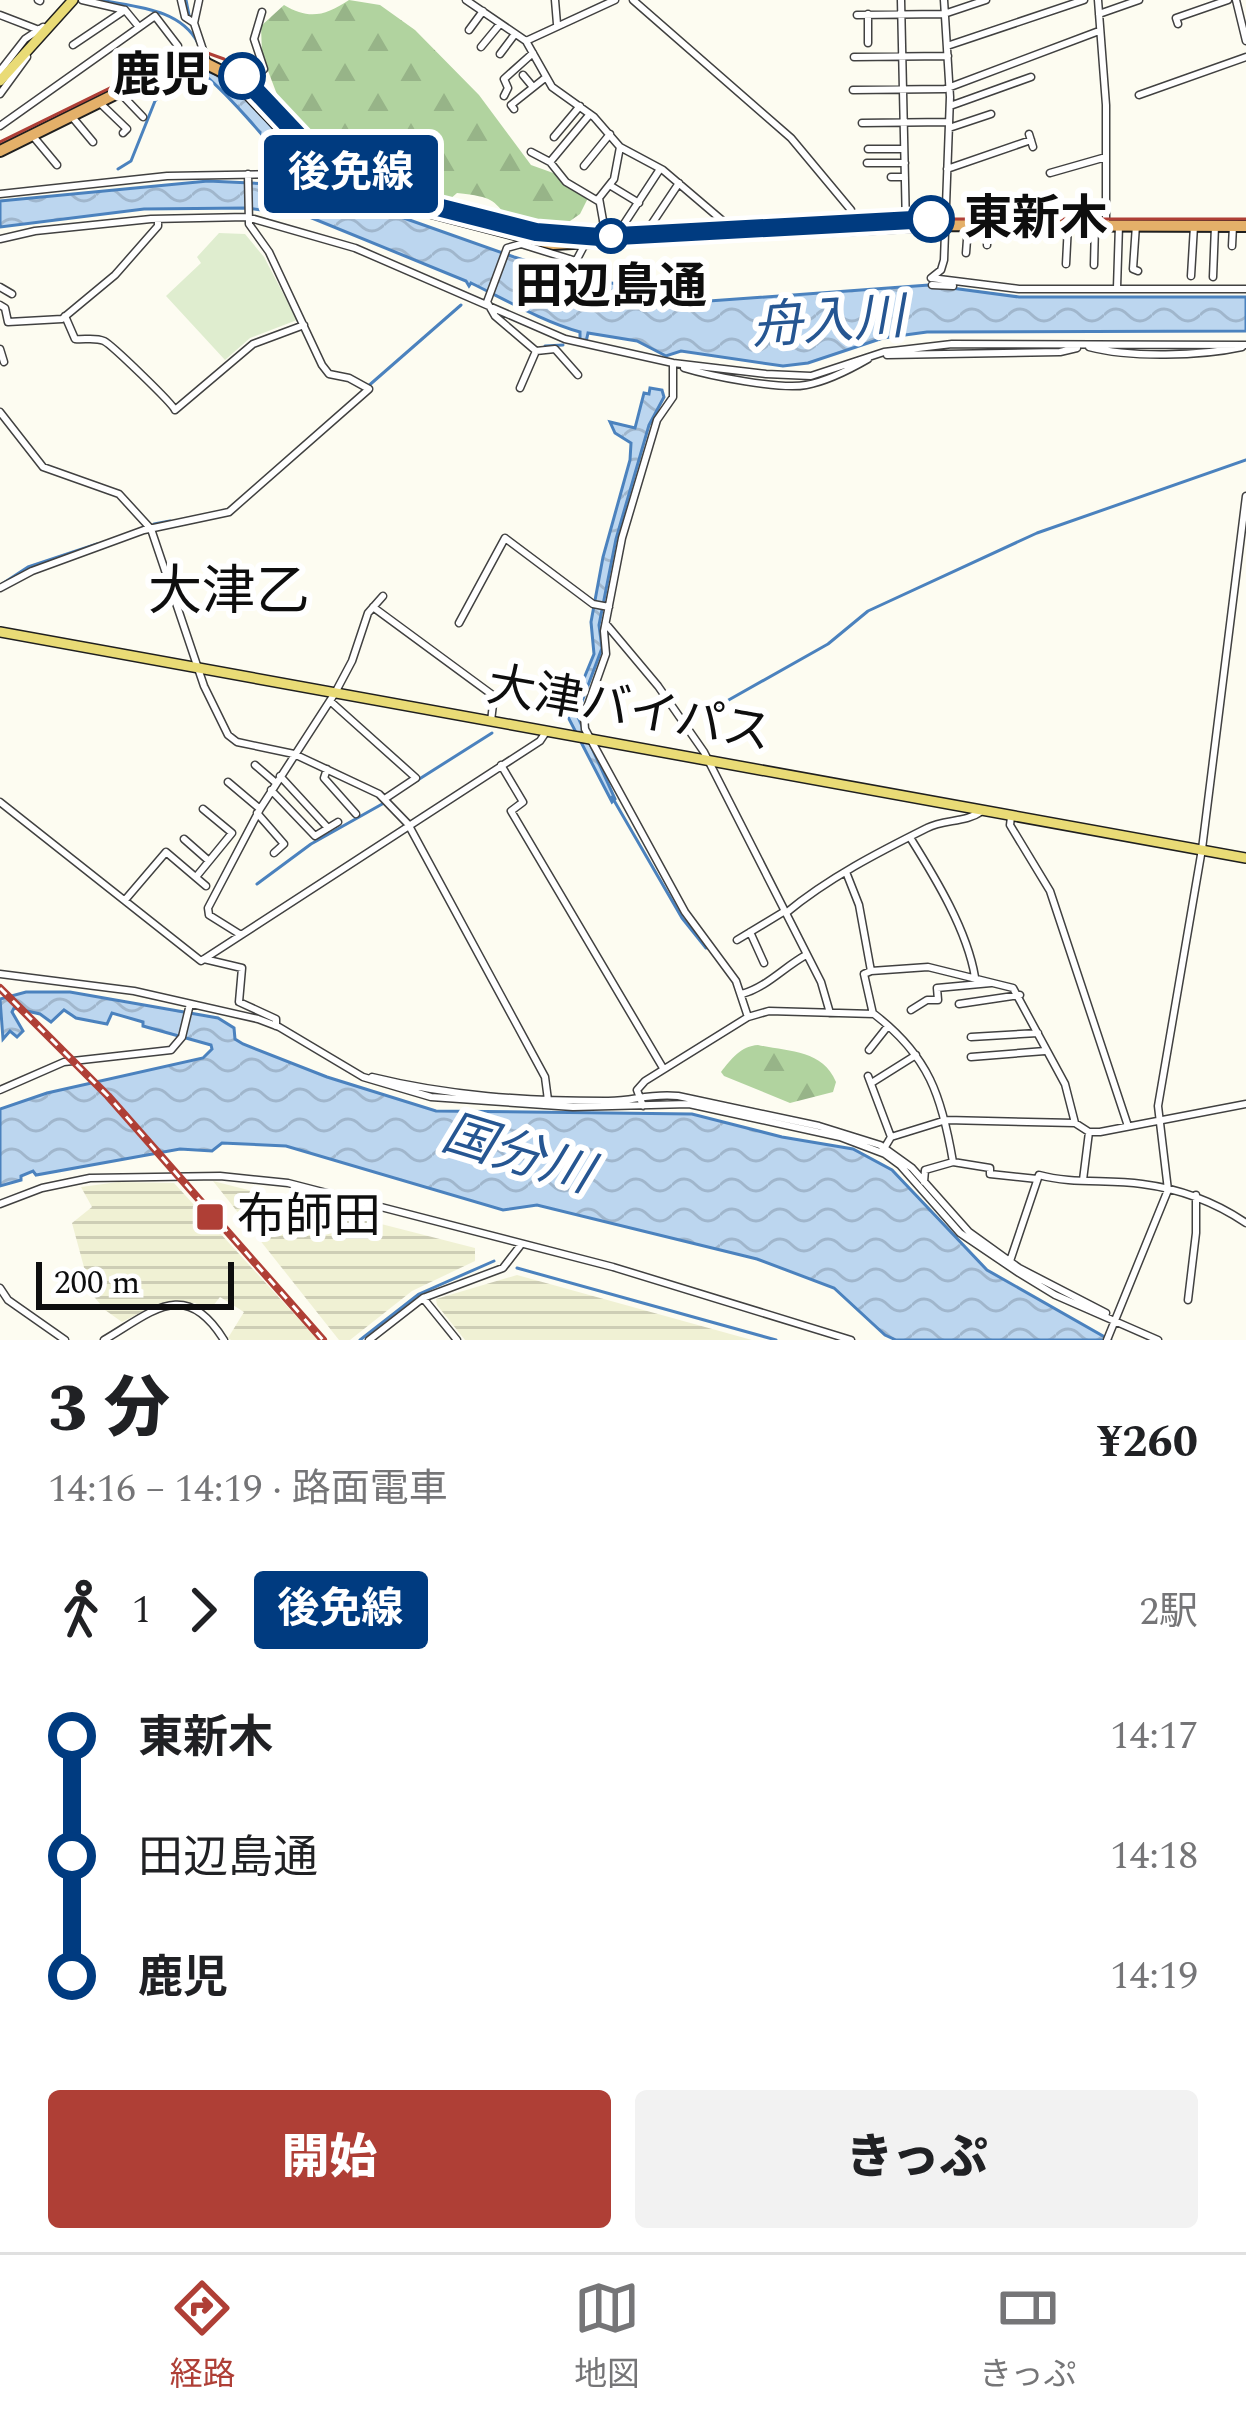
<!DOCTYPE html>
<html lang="ja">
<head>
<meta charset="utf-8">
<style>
  :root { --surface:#fff; --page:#f2f2f2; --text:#202124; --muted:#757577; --line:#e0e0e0; --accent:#af3f36 }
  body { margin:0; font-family:Spectral,"Noto Sans JP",serif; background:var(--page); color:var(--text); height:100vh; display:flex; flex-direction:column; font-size:45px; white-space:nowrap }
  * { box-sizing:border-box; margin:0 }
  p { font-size:39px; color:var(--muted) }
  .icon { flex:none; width:66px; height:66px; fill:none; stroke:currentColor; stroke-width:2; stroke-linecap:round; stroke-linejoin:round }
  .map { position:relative; height:1340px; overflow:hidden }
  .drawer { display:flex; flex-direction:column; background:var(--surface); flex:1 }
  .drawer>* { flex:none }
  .badge { padding:0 24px; border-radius:9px; font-size:42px; line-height:78px }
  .scale { position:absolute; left:36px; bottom:30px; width:198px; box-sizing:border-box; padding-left:12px; border:6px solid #0e0e0e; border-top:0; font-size:33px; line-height:42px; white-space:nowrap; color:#0e0e0e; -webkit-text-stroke:9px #fff; paint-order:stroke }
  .map>.badge { position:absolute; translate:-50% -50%; box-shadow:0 0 0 6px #fff }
  .legs { display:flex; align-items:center; gap:18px; height:132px; padding:0 48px; font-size:39px }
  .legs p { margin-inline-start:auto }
  .head { display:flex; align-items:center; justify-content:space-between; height:204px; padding:0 48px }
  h1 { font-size:66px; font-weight:800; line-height:90px }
  .action { display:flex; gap:24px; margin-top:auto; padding:24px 48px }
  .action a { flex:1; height:138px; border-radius:12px; background:var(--accent); color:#fff; font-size:48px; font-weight:800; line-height:138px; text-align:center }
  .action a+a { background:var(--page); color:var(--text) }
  ul { padding:0 48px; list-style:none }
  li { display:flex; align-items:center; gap:42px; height:120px; font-size:45px }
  li i { display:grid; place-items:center; width:18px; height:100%; margin:0 15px; background:currentColor }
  li i::after { content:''; width:30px; height:30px; margin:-15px; border:9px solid; border-radius:50%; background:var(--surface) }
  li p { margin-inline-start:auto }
  li:first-child i { background:linear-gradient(#0000 50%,currentColor 0) }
  li:last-child i { background:linear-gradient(currentColor 50%,#0000 0) }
  .tab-bar { display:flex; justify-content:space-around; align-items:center; height:168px; border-top:3px solid var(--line); background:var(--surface); font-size:33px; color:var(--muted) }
  .tab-bar a { display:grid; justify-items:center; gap:6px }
  .tab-bar .active { color:var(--accent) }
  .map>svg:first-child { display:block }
  .farmland { fill:url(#farmland-rules) }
  .forest { fill:url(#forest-firs) }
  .pitch { fill:#dfedcf }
  .water { fill:url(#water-waves); stroke:#4b82be; stroke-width:3 }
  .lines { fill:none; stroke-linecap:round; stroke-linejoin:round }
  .stream { stroke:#4b82be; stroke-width:3 }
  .river { stroke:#bcd6ef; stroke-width:12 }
  .minor-casing { stroke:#414141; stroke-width:9 }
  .major-casing { stroke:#1f1f1f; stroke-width:12 }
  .highway-casing { stroke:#1f1f1f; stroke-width:14 }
  .minor { stroke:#fff; stroke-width:6 }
  .major { stroke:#e9db76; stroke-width:9 }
  .highway { stroke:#e4b069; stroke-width:10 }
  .tram { stroke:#af3f36; stroke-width:3 }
  .rail-casing { stroke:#af3f36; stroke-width:8 }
  .rail { stroke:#fff; stroke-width:3; stroke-dasharray:9; stroke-linecap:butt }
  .line-1-casing { stroke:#fff; stroke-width:27 }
  .line-1 { stroke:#003b80; stroke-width:18 }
  .stop-1-dot { fill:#fff; stroke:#003b80; stroke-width:6 }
  .poi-dot { fill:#af3f36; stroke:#fff; stroke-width:4.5 }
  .labels { text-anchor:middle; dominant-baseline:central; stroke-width:12; stroke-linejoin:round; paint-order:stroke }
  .stop-label { font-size:48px; font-weight:bold; fill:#0e0e0e; stroke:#fff; text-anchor:end }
  .street-label { font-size:48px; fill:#0e0e0e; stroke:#fff }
  .poi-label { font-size:48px; fill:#0e0e0e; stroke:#fff; text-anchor:start }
  .water-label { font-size:51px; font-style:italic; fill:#265692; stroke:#fff }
  .quarter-label { font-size:54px; fill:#0e0e0e; stroke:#fff }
</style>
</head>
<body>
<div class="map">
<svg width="1246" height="1340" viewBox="0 0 1246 1340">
  <defs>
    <pattern id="farmland-rules" width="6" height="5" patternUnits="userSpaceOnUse" patternTransform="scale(3)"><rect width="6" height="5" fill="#f0f1d4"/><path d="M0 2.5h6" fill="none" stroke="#cdcdb5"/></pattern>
    <pattern id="forest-firs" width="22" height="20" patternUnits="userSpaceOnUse" patternTransform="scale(3)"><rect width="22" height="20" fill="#b1d39f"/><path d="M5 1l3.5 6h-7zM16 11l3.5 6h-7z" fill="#97b488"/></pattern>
    <pattern id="water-waves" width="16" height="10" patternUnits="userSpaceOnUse" patternTransform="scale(3)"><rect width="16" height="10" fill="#bcd6ef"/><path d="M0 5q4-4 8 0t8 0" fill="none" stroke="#a0b6cc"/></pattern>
  </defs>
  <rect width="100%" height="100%" fill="#fdfcf1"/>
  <!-- farmland -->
  <path class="farmland" d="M213 1181 475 1248V1261L412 1291 350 1340H339Z
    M118 1182 174 1183 318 1340H231L228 1338 244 1312 220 1297 209 1311 195 1303 157 1304 122 1322 105 1310 91 1293 72 1223 92 1207 81 1187Z
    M517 1275 752 1340H465L437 1305 436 1299Z"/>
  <!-- forest -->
  <path class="forest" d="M349 0 380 5 415 30 479 95 531 165 556 174 588 198 580 214 570 221V228L537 230 516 225C489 199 499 198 457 193L442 206 353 169 326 152 314 133 281 105 262 55 261 26 284 5C309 20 325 16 349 0Z
    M758 1045C788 1052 822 1049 836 1082L833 1092 790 1103 724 1076 721 1072C731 1059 741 1046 758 1045Z"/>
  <!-- pitch -->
  <path class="pitch" d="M219 233 245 234 264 257 297 320 250 338 225 360 166 296 201 263 197 257Z"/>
  <!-- water -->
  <path class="water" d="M197 69C233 73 255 109 278 134L273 141 289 160 294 156 297 164 286 170C278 148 218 84 197 69Z
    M310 172 323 182 384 211 514 257 579 277 709 301 929 285 1019 297H1246V331L927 332 883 338 808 363 783 366 681 351 666 356 637 341 588 333 586 342 580 340V332C544 322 506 300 471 283L469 286 466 281 307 216 247 208 144 209 0 227V201L208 181 291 185Z
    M650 388 662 390 664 397 649 425 616 539 599 625 602 648 577 715 615 799 612 802 568 717 594 654 591 622 603 557 630 460 631 443 615 433 610 422 635 428 644 393 649 394Z
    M26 992H70L218 1018 234 1028 235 1039 243 1044 327 1077 436 1111 692 1114 782 1137 853 1149 892 1170 987 1270 1110 1340H896L885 1335 834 1288 757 1259 537 1205 503 1210 286 1146 222 1143 212 1151 180 1149 36 1175 33 1171 21 1176V1180L0 1186V1109L47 1093 203 1058 212 1049 211 1045 143 1026V1022L112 1013 107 1024 76 1018 64 1010 51 1022 40 1014 14 1008 12 1012 23 1031 17 1037 10 1031 3 1039 0 999Z"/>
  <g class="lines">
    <!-- stream -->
    <path class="stream" d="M100 0C135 7 180 8 198 43
      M186 0 189 15
      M118 169 131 161 155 101 191 68
      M545 346 563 345
      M366 388 461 305
      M154 524 170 521
      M2 584 28 567 97 544
      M531 705 574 702
      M718 706 828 644 868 611 1037 533 1246 460
      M413 783 492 733
      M612 797 682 918 706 948
      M257 884 311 844 384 803
      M517 1268 776 1340
      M360 1340 419 1294 494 1261"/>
    <!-- river -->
    <path class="river" d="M267 135 295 166"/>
    <!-- minor casing -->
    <g class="minor-casing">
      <path id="minor" d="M38 0 40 1
        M82 0 125 10 139 27
        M181 0 185 17 194 23 207 62
        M466 0 526 41
        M555 0 557 24
        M633 0 791 138 851 210V230
        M901 0 906 227
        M1098 0 1106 105V224
        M1236 0 1246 41
        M868 14V43
        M1099 14 1139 0
        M0 15 39 30
        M857 15 944 14 986 0
        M194 23 199 0
        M1178 24 1176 18 1228 0
        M469 30 483 11
        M73 45 125 10
        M947 46 1084 0
        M481 47 500 24
        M500 54 515 34
        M854 57 948 56
        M0 71 25 39 43 27
        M523 75 533 87
        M244 88 264 69 254 39 262 12
        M853 90 945 89 1099 31
        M0 94 27 57
        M121 94 143 117
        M1139 95 1246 57
        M504 96 508 88 504 79 533 53
        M101 104 127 129 123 133
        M950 106 1031 77
        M514 109 511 105 545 78
        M590 114 550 162 566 182 598 201
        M73 118 93 142
        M862 123 949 122
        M0 126 155 16 178 46
        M949 128 991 114
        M1029 134 1033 147
        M32 135 57 165
        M554 137 580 106
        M620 147 663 170 737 233
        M868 149H904
        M531 152 550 162
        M867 163H905
        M584 166 610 134
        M947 169 1031 140
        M1050 173 1106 157
        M891 177H905
        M611 186 639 203
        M0 194 167 176 288 174 309 157
        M603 221 618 230 622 227 660 169
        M1136 225 1133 269 1138 271
        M0 239 35 231 151 219 247 217 355 248 565 339 673 363 766 374 811 376 884 352 952 344 1246 345
        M597 240 604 226 599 198 614 179 620 147 594 117 552 87 526 41 615 0
        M647 241V231L679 183
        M987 245 988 225
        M1232 246 1233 226
        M966 253 968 226
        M1066 264 1068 225
        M1094 265 1095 225
        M1191 276 1194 226
        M1213 277 1215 226
        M931 278 1019 289H1246
        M931 278 941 270 944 260 950 97 944 0
        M932 285 953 286
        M0 287 12 294
        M1117 288 1119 225
        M0 305 5 308 8 322 62 319 115 275 158 226V219
        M65 316 75 339C84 340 95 337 104 341 112 345 172 403 175 410L253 344 304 325
        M1089 347C1130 358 1201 356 1242 347
        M0 349 4 362
        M536 351 555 349 578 375
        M887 355 1060 352 1077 348
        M673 363V397L657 420 622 538 604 631 606 654 584 716 585 729 685 912 736 981 748 1017
        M684 368C710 376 781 390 806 385 828 381 849 370 868 359
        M520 388 536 351 495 316 487 302 507 248 521 244 576 261 585 244
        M0 412 43 467 119 494 151 529 204 686 228 735 237 742 294 754 379 794 408 824 545 1077 548 1100
        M0 588 32 571 144 530 229 512 369 389 349 378 329 374 322 365 269 252 249 224 248 174
        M373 607 494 696 491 721
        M459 623 505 538 593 604 609 607
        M606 624 658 686 704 752 821 982 830 1013
        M330 701 416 778 386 798
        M255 765 276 783
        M501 765 523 802 511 811 663 1068
        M327 769 324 778 356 814
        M280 776 328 828
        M228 782 260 809
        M271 790 315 836 338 822
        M0 802 201 961 540 741 546 732
        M257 813 284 844 274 853
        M1011 817 1010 825 1050 891 1128 1126
        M184 839 209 861
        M911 839C936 879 967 930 975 977
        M846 872 859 905 871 971 928 967 1013 988 1065 1084 1075 1123
        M196 877 232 833 203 809
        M125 900 166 852 206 886
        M786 913C828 878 879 852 927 828 944 819 966 823 982 811
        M750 932 764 963
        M241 935 209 915 208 908 260 809 335 693 352 661 368 613 383 596
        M737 940 785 911
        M204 959 242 968 239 1002 276 1019V1026
        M871 971 864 974 873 1014
        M0 974 134 991 258 1019 279 1027 363 1077 431 1097 573 1107 689 1104 840 1137 885 1154 900 1165 960 1233 1019 1273 1055 1295 1158 1340
        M742 994C767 987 784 967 806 955
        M959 1004 1020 995
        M911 1010 927 1000H938L937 988 991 983
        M971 1037 1038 1033
        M869 1050 888 1026
        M971 1057 1045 1051
        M868 1076 891 1137
        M372 1077C449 1096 526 1101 605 1101 633 1102 646 1093 678 1096L819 1126 880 1145 912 1168 969 1232 1019 1268 1106 1313
        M873 1082 916 1055
        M0 1090 64 1062 171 1050 182 1037 190 1004
        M643 1106 637 1090 645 1081 748 1017 769 1011 874 1014C929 1056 942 1097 953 1162L925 1170 924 1182
        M885 1147 891 1137 946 1120 1075 1123 1089 1132H1100L1246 1104
        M953 1162 990 1168V1174L1037 1179
        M1083 1180 1089 1132
        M0 1204 42 1188 90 1178 220 1176 288 1183 613 1267 851 1340
        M1010 1261 1039 1175C1072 1184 1108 1179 1142 1184 1181 1189 1215 1202 1246 1223
        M0 1288 8 1300 65 1340
        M423 1298 457 1340
        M1188 1300 1196 1233V1195
        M104 1340C152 1312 185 1277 224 1340
        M369 1340 423 1298 503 1268 520 1246
        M1107 1340 1168 1190 1158 1106 1202 849 1246 496"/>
    </g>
    <!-- major casing -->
    <g class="major-casing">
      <path id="major" d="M0 81 73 0
        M0 632 1246 858"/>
    </g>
    <!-- highway casing -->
    <g class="highway-casing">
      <path id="highway" d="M0 151 170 67 201 61 231 76 297 145 331 171 392 202 553 244 937 225 1246 226"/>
    </g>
    <!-- minor -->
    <use href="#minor" class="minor"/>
    <!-- major -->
    <use href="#major" class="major"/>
    <!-- highway -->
    <use href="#highway" class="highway"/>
    <!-- tram -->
    <path class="tram" d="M0 142 171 58 199 50 224 59 312 150 394 195 553 236 931 219H1246"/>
    <!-- rail casing -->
    <g class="rail-casing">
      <path id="rail" d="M0 988 108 1096 323 1340"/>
    </g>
    <!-- rail -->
    <use href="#rail" class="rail"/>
  </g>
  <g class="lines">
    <!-- line-1 casing -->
    <g class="line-1-casing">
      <path id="line-1" d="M242 76 307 145 334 165 406 199 536 232 600 237 931 219"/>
    </g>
    <!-- line-1 -->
    <use href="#line-1" class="line-1"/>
  </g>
  <!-- markers -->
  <g class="stop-1-dot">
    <circle cx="242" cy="76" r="21"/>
    <circle cx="931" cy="219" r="21"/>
    <circle cx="611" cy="236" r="15"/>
  </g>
  <rect class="poi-dot" x="195" y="1202" width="30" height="30" rx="6"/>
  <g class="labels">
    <!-- stop labels -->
    <g class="stop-label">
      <text x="209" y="76">鹿児</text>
      <text x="964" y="219" text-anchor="start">東新木</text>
      <text x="611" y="287" text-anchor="middle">田辺島通</text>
    </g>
    <!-- street labels -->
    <g class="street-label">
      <text transform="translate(629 710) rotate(10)">大津バイパス</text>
    </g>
    <!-- poi labels -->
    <g class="poi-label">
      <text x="237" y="1217">布師田</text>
    </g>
    <!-- water labels -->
    <g class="water-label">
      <text transform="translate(828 323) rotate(-4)">舟入川</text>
      <text transform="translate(517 1155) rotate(17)">国分川</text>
    </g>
    <!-- quarter labels -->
    <g class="quarter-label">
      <text x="229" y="593">大津乙</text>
    </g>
  </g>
</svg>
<div class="scale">200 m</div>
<b class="badge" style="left:351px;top:174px;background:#003b80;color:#fff">後免線</b>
</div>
<section class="drawer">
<div class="head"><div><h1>3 分</h1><p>14:16 – 14:19 · 路面電車</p></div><b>¥260</b></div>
<div class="legs"><svg class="icon" aria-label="walk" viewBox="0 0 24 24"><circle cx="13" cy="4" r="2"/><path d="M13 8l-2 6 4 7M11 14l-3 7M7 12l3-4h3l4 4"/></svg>1<svg class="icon" aria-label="forward" viewBox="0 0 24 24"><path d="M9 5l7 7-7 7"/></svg><b class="badge" style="background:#003b80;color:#fff">後免線</b><p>2駅</p></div>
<ul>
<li><i style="color:#003b80"></i><b>東新木</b><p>14:17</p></li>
<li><i style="color:#003b80"></i><span>田辺島通</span><p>14:18</p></li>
<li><i style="color:#003b80"></i><b>鹿児</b><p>14:19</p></li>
</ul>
<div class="action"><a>開始</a><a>きっぷ</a></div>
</section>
<nav class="tab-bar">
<a class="active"><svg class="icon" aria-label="directions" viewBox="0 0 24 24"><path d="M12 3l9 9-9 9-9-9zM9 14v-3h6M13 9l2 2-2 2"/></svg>経路</a>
<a><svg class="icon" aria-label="map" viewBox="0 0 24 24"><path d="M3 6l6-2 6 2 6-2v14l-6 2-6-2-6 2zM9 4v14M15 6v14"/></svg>地図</a>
<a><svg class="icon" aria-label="tickets" viewBox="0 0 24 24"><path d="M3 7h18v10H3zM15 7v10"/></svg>きっぷ</a>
</nav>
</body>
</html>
